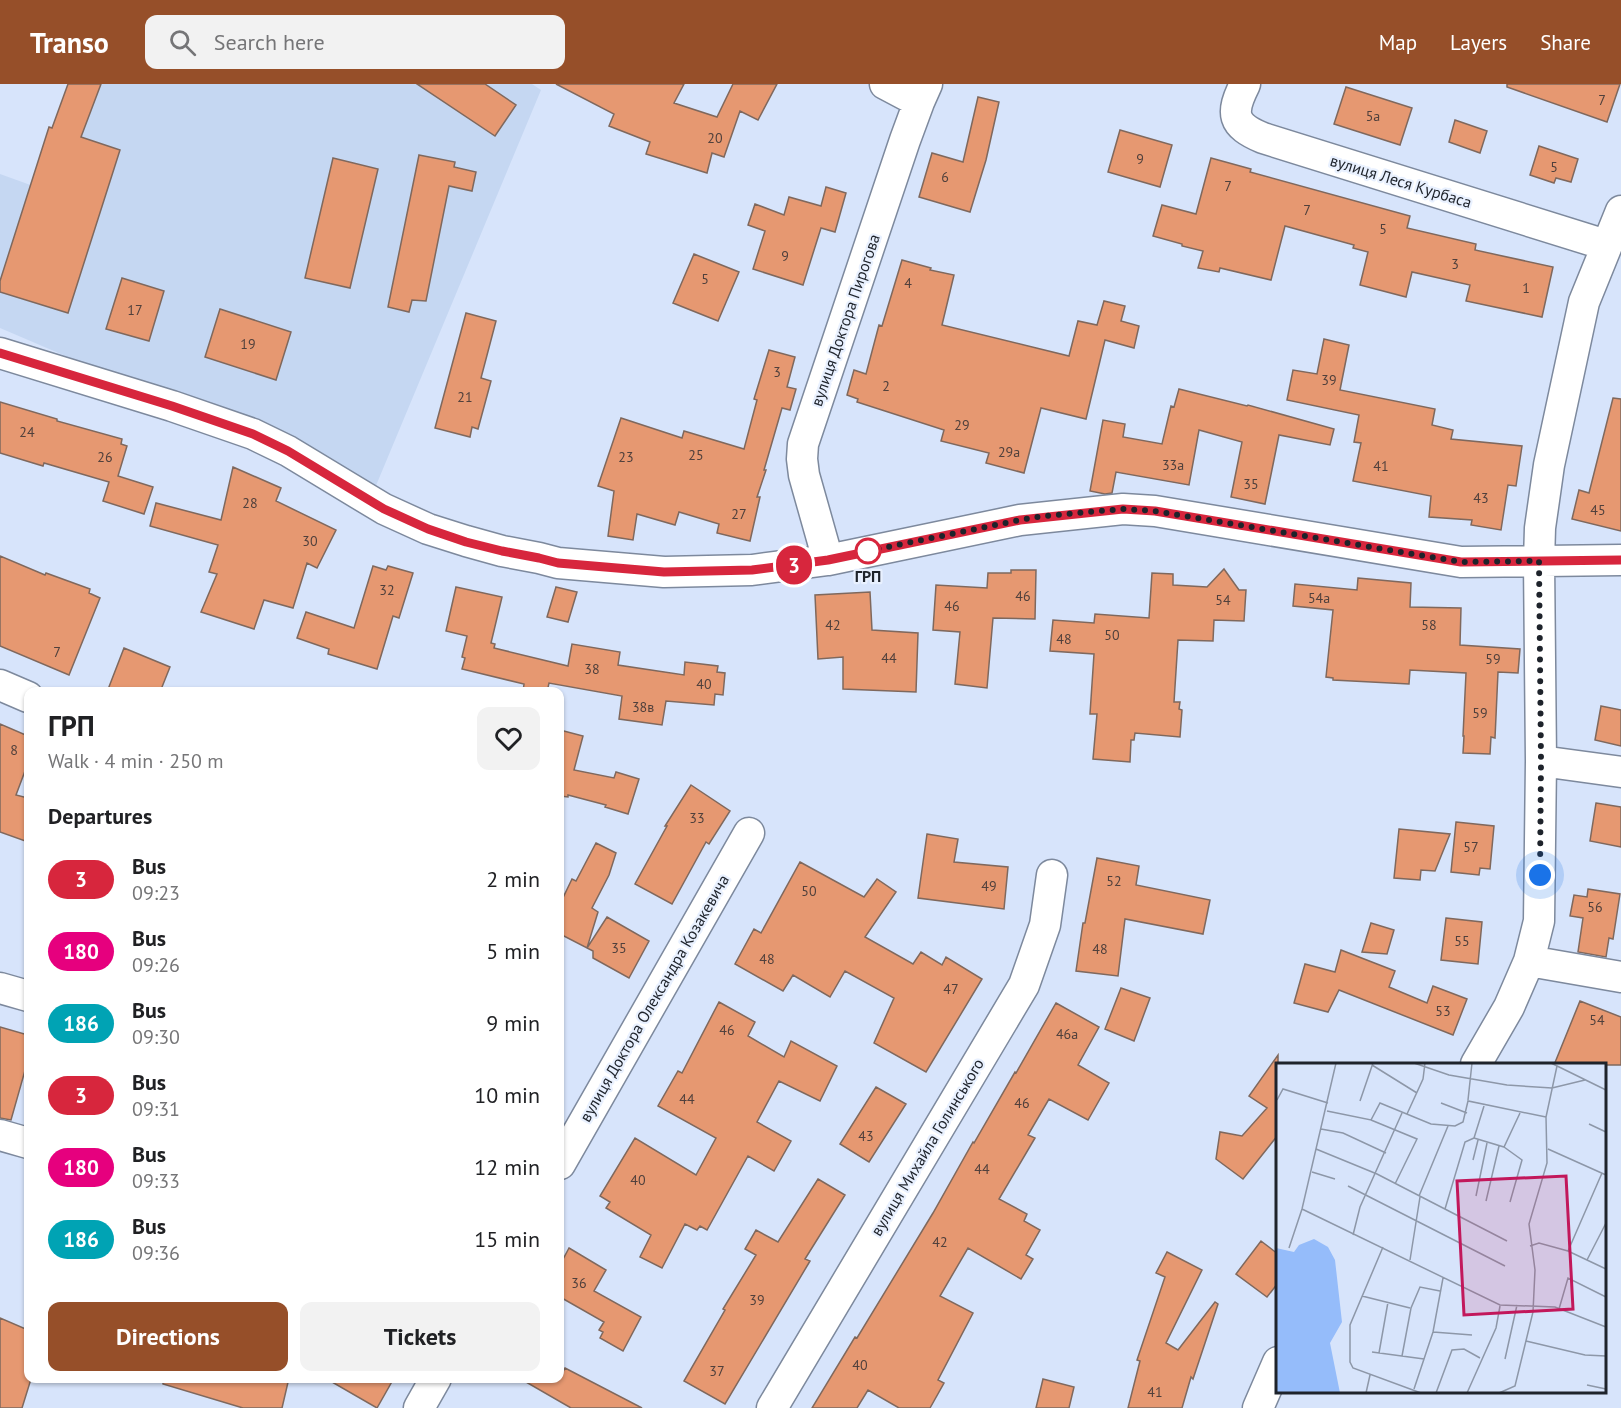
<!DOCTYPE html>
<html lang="en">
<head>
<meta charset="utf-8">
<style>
  :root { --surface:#fff; --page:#f2f2f2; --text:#202124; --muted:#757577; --accent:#964f29 }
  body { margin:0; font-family:"PT Sans",sans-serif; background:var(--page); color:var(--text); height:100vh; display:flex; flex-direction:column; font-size:22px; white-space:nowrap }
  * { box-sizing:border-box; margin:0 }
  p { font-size:20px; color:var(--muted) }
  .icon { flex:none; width:33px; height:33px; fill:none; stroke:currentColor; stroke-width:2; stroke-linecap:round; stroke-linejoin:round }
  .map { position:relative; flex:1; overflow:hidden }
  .drawer { position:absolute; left:24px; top:603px; width:540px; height:696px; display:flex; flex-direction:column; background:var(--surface); border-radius:12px; box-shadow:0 2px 4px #0004 }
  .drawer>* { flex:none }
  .badge { padding:0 12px; border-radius:20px; font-size:21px; line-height:39px }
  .you { position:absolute; width:30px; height:30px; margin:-15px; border:4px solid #fff; border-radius:50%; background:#1a73e8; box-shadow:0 0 0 9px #1a73e833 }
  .map>.badge { position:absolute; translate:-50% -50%; box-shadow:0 0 0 3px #fff }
  h2 { padding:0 24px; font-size:22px; line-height:54px }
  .round { display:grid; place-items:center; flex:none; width:63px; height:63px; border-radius:12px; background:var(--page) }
  .headline { display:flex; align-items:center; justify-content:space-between; height:102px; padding:0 24px }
  h1 { font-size:28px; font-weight:700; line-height:45px }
  .action { display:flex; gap:12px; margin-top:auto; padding:12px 24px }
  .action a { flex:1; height:69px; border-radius:12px; background:var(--accent); color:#fff; font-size:24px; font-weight:700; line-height:69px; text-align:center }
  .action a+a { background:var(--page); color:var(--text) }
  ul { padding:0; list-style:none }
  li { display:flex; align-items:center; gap:18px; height:72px; padding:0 24px }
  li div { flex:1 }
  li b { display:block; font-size:22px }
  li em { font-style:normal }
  li .badge { min-width:66px; font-weight:700; text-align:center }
  header { display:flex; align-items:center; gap:36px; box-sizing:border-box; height:84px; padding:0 30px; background:var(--accent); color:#fff }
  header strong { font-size:28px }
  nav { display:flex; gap:33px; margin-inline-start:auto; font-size:21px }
  .search { width:420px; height:54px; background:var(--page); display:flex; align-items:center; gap:15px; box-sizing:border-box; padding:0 21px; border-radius:12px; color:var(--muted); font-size:22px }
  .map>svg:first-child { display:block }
  .built { fill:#c5d7f2 }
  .building { fill:#e69871; stroke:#7f685d; stroke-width:1.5 }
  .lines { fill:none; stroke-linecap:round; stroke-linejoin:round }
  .minor-casing { stroke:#7d899d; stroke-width:33 }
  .minor { stroke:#fff; stroke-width:30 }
  .line-casing { stroke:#fff; stroke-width:14 }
  .line { stroke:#d7263d; stroke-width:9 }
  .walk { stroke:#1e232b; stroke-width:6; stroke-dasharray:0 10.8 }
  .stop-dot { fill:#fff; stroke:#d7263d; stroke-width:3 }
  .labels { text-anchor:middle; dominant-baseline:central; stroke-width:4.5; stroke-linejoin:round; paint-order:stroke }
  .number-label { font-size:14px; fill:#50403c }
  .street-label { font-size:16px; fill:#1e232b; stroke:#e9f1ff }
  .stop-label { font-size:16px; font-weight:bold; fill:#1e232b; stroke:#e9f1ff }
  .inset-road { fill:none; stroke:#8d97a8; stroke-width:1.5 }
  .view { fill:#c2185b; fill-opacity:0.15; stroke:#c2185b; stroke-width:3 }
  .inset-edge { fill:none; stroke:#1e232b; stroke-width:3 }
</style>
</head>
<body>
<header>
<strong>Transo</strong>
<div class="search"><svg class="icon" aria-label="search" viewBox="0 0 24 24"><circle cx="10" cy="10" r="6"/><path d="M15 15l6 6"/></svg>Search here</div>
<nav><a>Map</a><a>Layers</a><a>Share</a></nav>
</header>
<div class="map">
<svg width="1621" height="1324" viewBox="0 0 1621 1324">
  <rect width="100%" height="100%" fill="#d7e4fb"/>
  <!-- built -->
  <path class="built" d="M70 0H532L541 6 375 404 0 244V90L36 103Z"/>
  <!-- building -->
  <path class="building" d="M68 0H101L81 53 120 66 68 229 0 208V197L49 43 52 44Z
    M417 0H485L516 21 495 52Z
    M556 0H684L674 19 717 33 733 0H777L758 36 740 27 724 73 712 69 707 89 646 70 650 58 609 42 614 30Z
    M1507 0H1620L1607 38 1507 3Z
    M1346 3 1412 24 1400 61 1334 40Z
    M978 13 999 18 986 76 970 128 919 113 932 69 963 78Z
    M1455 36 1487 47 1480 69 1449 58Z
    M1120 46 1172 61 1160 103 1108 88Z
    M1539 62 1578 75 1571 98 1556 94 1554 99 1530 91Z
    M419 71 455 78 454 83 476 88 472 107 449 102 426 217 412 216 409 228 388 223Z
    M333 74 378 85 350 204 305 194Z
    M1211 74 1251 85 1250 88 1410 132 1407 144 1476 160 1475 166 1553 183 1542 233 1466 217 1470 201 1412 188 1406 213 1360 201 1368 168 1353 164 1354 161 1285 142 1271 196 1220 184 1219 188 1198 184 1203 167 1182 162V160L1153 152 1162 121 1196 130Z
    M826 103 846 109 835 148 821 144 803 201 753 185 765 147 748 141 755 120 784 131 789 113 821 122Z
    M694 170 739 188 718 237 673 219Z
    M902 176 931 184 930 186 954 191 942 241 1069 272 1078 237 1097 241 1104 217 1125 222 1121 237 1139 242 1134 264 1105 256 1086 335 1041 324 1024 389 986 379 989 369 941 357 944 346 857 318 858 315 847 311 854 286 866 290 879 241 882 242Z
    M122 194 164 207 149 257 106 245Z
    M220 225 291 248 276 296 205 273Z
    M466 229 496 237 481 294 491 297 478 345 472 343 470 353 435 344Z
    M1324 255 1349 261 1340 306 1435 325 1432 341 1453 346 1451 355 1522 362 1516 402 1508 401 1501 446 1471 441 1472 436 1429 433 1431 412 1353 397 1361 359 1354 358 1359 331 1287 316 1293 286 1317 290Z
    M769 266 795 273 787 303 796 305 790 326 782 324 764 386H766L757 413H760L750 457 717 449 719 440 679 428 675 441 637 430 633 456 608 452 614 407 598 402 621 334 682 354 684 347 744 365 757 316 754 315Z
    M1179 305 1247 322 1248 321 1334 345 1330 361 1279 351 1265 420 1231 413 1242 358 1199 346 1189 401 1116 388 1112 409 1105 410 1090 407 1103 336 1125 340 1123 353 1162 360 1171 322 1174 323Z
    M1613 314 1621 315V447L1572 435 1579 406 1589 409Z
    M0 318 57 335V337L122 355 121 360 127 362 118 392 153 403 144 430 103 417 109 398 44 379 43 382 0 369Z
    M233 383 281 404 276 417 336 446 317 484 307 479 293 524 264 516 254 545 201 528 217 490 209 488 218 461 150 442 156 419 221 436Z
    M0 472 45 491 46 489 90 505 89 509 100 514 69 591 0 562Z
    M373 482 386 486 388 482 413 489 399 534 393 532 377 585 328 570 329 565 297 554 306 528 354 544Z
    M1224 485 1239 506H1246L1244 537 1214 536 1213 557 1178 556 1174 618H1180L1179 625 1182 626 1180 653 1135 649 1134 656H1131L1130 678 1093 675 1097 630H1090L1094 570 1050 567 1053 536 1094 539 1095 530 1149 534 1152 489 1173 490V501L1207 503Z
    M1011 486H1036L1035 535 993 534 987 604 955 600 960 548 933 546 936 501 987 504 988 489H1011Z
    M1358 494 1411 499 1410 523 1461 524 1460 561 1520 565 1518 589 1498 588 1495 654 1491 653 1490 670 1463 669 1464 652H1463L1466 589 1410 586 1409 600 1333 596V594L1326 593 1333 526 1293 522 1295 500 1357 506Z
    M456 503 502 513 491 559 495 560 494 564 568 582 572 560 620 568 618 581 684 591 685 578 718 582 717 588 725 589 723 611 715 610 714 621 666 617 662 641 619 635 622 612 549 599 547 608H523L524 600 462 585 465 574 462 573 467 552 446 547Z
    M556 503 577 508 568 538 547 533Z
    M870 508 872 546 918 549 916 608 843 605V573L818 575 815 511Z
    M124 564 170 583 160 608H107Z
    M1601 622 1621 626V662L1595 656Z
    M0 640 28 652V679L16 711 28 714V758L0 748Z
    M560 646 583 652 574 686 614 694 616 688 639 695 628 730 605 723 606 721 568 711V713L560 712Z
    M691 701 730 727 709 760 706 758 672 820 635 800 667 742H665Z
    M1596 719 1621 723V763L1590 757Z
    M1456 738 1494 742 1490 785 1480 784 1479 791 1451 788Z
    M1399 745 1450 750 1435 787 1421 786 1420 796 1394 794Z
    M927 750 958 755 954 778 1008 783 1004 825 918 814Z
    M596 759 616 769 609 791 592 824 598 828 587 864 560 850V820L572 795 576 797Z
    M1097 774 1139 782 1136 801 1210 816 1203 850 1125 835 1118 892 1076 887 1083 839H1085Z
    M800 778 864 813 877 795 896 808 865 853 913 880 921 868 942 881 946 873 982 895 926 988 874 959 894 914 845 887 830 913 793 891 783 907 735 880 754 845 761 849Z
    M1588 805 1620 810 1613 855 1609 854 1606 873 1578 868 1583 834 1570 832 1574 811 1587 813Z
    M607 833 649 857 629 894 593 874V867L587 864Z
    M1446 834 1482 838 1478 880 1441 876Z
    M1371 839 1394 846 1387 870 1362 868Z
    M1341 866 1395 887 1389 903 1427 919 1433 902 1467 915 1453 951 1339 906 1328 928 1294 919 1305 880 1335 888Z
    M1121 904 1150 914 1134 957 1105 945Z
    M1580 917 1621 933V981H1554Z
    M719 918 755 938 748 952 784 973 791 957 837 982 820 1017 779 997 757 1038 791 1057 774 1087 748 1072 707 1146 700 1142 697 1146 685 1140 662 1184 640 1173 651 1151 606 1124 610 1118 600 1112 635 1054 696 1091 716 1054 658 1022 678 987 682 989Z
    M1056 919 1099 943 1078 981 1109 999 1088 1036 1049 1015 1028 1051 1035 1054 999 1115 1027 1130 1024 1137 1040 1146 1026 1171 1033 1175 1021 1195 968 1164 940 1212 973 1229 938 1296 944 1299 930 1324H899L868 1306 857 1324H812L855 1253 857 1254 933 1129 973 1058 974 1059 1015 988 1016 989Z
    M0 943 28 951V976L11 1036 0 1034Z
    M1278 971V1051L1243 1095 1216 1075 1220 1048 1242 1052 1267 1024 1249 1012Z
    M876 1003 906 1020 869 1078 840 1060Z
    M818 1095 845 1111 805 1175 810 1177 725 1320 684 1297 725 1226 723 1225 756 1171 745 1165 756 1146 778 1158Z
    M1261 1157 1278 1170V1199L1267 1213 1236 1190Z
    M569 1164 606 1186 594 1207 641 1233 623 1267 600 1254 603 1248 599 1246 604 1238 560 1213V1181Z
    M1167 1168 1202 1186 1166 1259 1178 1266 1215 1218 1218 1220 1193 1295 1191 1293 1182 1324H1128L1140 1277 1137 1276 1165 1193 1156 1189Z
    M0 1234 28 1246V1294L31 1295 22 1324H0Z
    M565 1284 642 1324H571L519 1294H560Z
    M163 1294H289L282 1324H243L163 1300Z
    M325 1294H394L377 1324Z
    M1043 1295 1074 1303 1069 1324H1036Z"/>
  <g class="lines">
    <!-- minor casing -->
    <g class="minor-casing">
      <path id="minor" d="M885 0 919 18
        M1245 0C1230 30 1232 41 1263 54L1606 161
        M0 269 172 322 253 350 288 367 384 425 428 445 466 457 502 467 539 474 558 479 664 488 752 486 828 476 1020 436 1123 425 1155 427 1461 478 1621 476
        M828 476 804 391 802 375 803 360 905 56 919 18 927 0
        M0 601 28 613
        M1541 677 1621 688
        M1529 877 1621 893
        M0 904 28 912
        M1476 980 1509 923 1529 877 1539 837 1541 677 1539 477 1540 444 1549 381 1584 218 1621 127
        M0 1051 28 1059
        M560 1080 749 749
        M419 1324 436 1294
        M772 1324 1024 901 1045 841 1052 791
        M1258 1324 1278 1278"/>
    </g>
    <!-- minor -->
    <use href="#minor" class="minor"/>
  </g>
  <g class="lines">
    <!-- line casing -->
    <g class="line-casing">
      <path id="line" d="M0 269 172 322 253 350 288 367 384 425 428 445 466 458 502 467 539 474 558 479 664 488 752 486 828 476 1020 436 1123 425 1155 427 1461 478 1621 476"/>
    </g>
    <!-- line -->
    <use href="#line" class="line"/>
    <!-- walk -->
    <path class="walk" d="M868 467 1020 436 1044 432 1123 425 1155 427 1461 478 1539 477 1541 677 1540 791"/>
  </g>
  <!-- markers -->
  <circle class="stop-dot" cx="868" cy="467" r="12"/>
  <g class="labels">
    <!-- number labels -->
    <g class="number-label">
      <text x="1602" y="16">7</text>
      <text x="1373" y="32">5а</text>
      <text x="715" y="54">20</text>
      <text x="1140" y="75">9</text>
      <text x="1554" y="83">5</text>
      <text x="945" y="93">6</text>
      <text x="1228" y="102">7</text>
      <text x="1307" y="126">7</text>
      <text x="1383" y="145">5</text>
      <text x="785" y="172">9</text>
      <text x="1455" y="180">3</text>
      <text x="705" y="195">5</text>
      <text x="908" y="199">4</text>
      <text x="1526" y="204">1</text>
      <text x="135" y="226">17</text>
      <text x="248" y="260">19</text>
      <text x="777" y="288">3</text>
      <text x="1329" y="296">39</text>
      <text x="886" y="302">2</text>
      <text x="465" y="313">21</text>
      <text x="962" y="341">29</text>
      <text x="27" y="348">24</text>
      <text x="1009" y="368">29а</text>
      <text x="696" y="371">25</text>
      <text x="105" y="373">26</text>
      <text x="626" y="373">23</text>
      <text x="1173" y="381">33а</text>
      <text x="1381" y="382">41</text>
      <text x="1251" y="400">35</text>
      <text x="1481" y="414">43</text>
      <text x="250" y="419">28</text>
      <text x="1598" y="426">45</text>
      <text x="739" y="430">27</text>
      <text x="310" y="457">30</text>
      <text x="387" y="506">32</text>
      <text x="1023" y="512">46</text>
      <text x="1319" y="514">54а</text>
      <text x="1223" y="516">54</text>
      <text x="952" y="522">46</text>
      <text x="833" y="541">42</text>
      <text x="1429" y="541">58</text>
      <text x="1112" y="551">50</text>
      <text x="1064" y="555">48</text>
      <text x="57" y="568">7</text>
      <text x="889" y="574">44</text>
      <text x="1493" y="575">59</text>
      <text x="592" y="585">38</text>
      <text x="704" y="600">40</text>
      <text x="643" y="623">38в</text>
      <text x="1480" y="629">59</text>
      <text x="14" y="666">8</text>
      <text x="697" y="734">33</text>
      <text x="1471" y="763">57</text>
      <text x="1114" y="797">52</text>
      <text x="989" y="802">49</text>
      <text x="809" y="807">50</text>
      <text x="1595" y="823">56</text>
      <text x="1462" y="857">55</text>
      <text x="619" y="864">35</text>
      <text x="1100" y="865">48</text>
      <text x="767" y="875">48</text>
      <text x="951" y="905">47</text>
      <text x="1443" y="927">53</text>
      <text x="1597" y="936">54</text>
      <text x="727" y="946">46</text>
      <text x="1067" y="950">46а</text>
      <text x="687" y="1015">44</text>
      <text x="1022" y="1019">46</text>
      <text x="866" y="1052">43</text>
      <text x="982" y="1085">44</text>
      <text x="638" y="1096">40</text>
      <text x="940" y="1158">42</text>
      <text x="579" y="1199">36</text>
      <text x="757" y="1216">39</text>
      <text x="860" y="1281">40</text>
      <text x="717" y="1287">37</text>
      <text x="1155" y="1308">41</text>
    </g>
    <!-- street labels -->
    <g class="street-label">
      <text transform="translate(1401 97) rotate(17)">вулиця Леся Курбаса</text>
      <text transform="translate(845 236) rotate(-71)">вулиця Доктора Пирогова</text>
      <text transform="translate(654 914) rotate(-60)">вулиця Доктора Олександра Козакевича</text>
      <text transform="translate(927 1063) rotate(-59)">вулиця Михайла Голинського</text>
    </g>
    <!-- stop labels -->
    <g class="stop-label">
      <text x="868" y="492">ГРП</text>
    </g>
  </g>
  <!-- overview -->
  <g transform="translate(1276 979)">
    <rect width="330" height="330" fill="#d7e4fb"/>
    <path d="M38 176 52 184 59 197 66 259 54 280 64 330H0V185L18 189 23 182Z" fill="#95bcfa"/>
    <path class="inset-road" d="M138 0 173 12 231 22 276 25 309 17M275 0 330 27M96 2 141 30M1 37 7 26 52 40M192 37 196 0M84 38 97 0M165 40 191 50M51 48 95 57 104 40 155 61 179 63 187 59 192 38 270 54M131 51 147 16 149 0M95 57 141 76 119 121M313 61 330 69M45 66 67 70 110 90M198 75 228 84 244 50M198 75 208 43M228 84 246 97 234 139M40 86 101 111 231 178M272 86 330 112M197 97 202 77M36 109 59 116M72 123 229 203M143 133 172 63M200 133 211 80M210 138 223 83M26 146 224 242 279 244 330 264M169 146 189 79 198 75M77 172 84 144 126 50M254 183 263 180 292 188 330 206M107 184 74 262V299L77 305 145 330M13 185 26 146 60 0M292 188 326 110M134 197 144 134M311 197 330 160M86 233 134 245M283 246 292 215 330 234M157 269 196 272M250 278 309 292 330 293M96 289 148 296M103 290 112 239M126 293 135 245 144 224 164 228M229 296 241 242M311 322 330 326M138 326 157 269 167 215M90 330 94 312M160 330 176 287 188 286 204 295M191 330 220 265 224 243M223 330 239 323 257 249 259 207 253 161 271 100 270 54 281 3"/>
    <path class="view" d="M290 113 297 246 188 252 181 118Z"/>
    <rect width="330" height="330" class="inset-edge"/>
  </g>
</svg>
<div class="you" style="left:1540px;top:791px"></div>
<b class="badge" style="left:794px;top:481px;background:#d7263d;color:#fff">3</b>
<section class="drawer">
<div class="headline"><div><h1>ГРП</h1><p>Walk · 4 min · 250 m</p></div><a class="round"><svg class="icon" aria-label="heart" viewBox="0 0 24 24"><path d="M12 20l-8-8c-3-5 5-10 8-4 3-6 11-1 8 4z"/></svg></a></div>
<h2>Departures</h2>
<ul>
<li><span class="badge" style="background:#d7263d;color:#fff">3</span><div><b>Bus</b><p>09:23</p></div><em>2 min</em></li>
<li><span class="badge" style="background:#e6007e;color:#fff">180</span><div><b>Bus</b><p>09:26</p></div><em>5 min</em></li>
<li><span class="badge" style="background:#00a3b4;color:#fff">186</span><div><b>Bus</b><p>09:30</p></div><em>9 min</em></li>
<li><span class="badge" style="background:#d7263d;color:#fff">3</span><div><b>Bus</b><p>09:31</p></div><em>10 min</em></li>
<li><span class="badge" style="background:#e6007e;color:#fff">180</span><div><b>Bus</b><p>09:33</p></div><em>12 min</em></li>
<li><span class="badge" style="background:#00a3b4;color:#fff">186</span><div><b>Bus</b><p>09:36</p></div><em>15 min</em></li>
</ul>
<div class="action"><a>Directions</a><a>Tickets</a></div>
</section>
</div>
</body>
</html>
